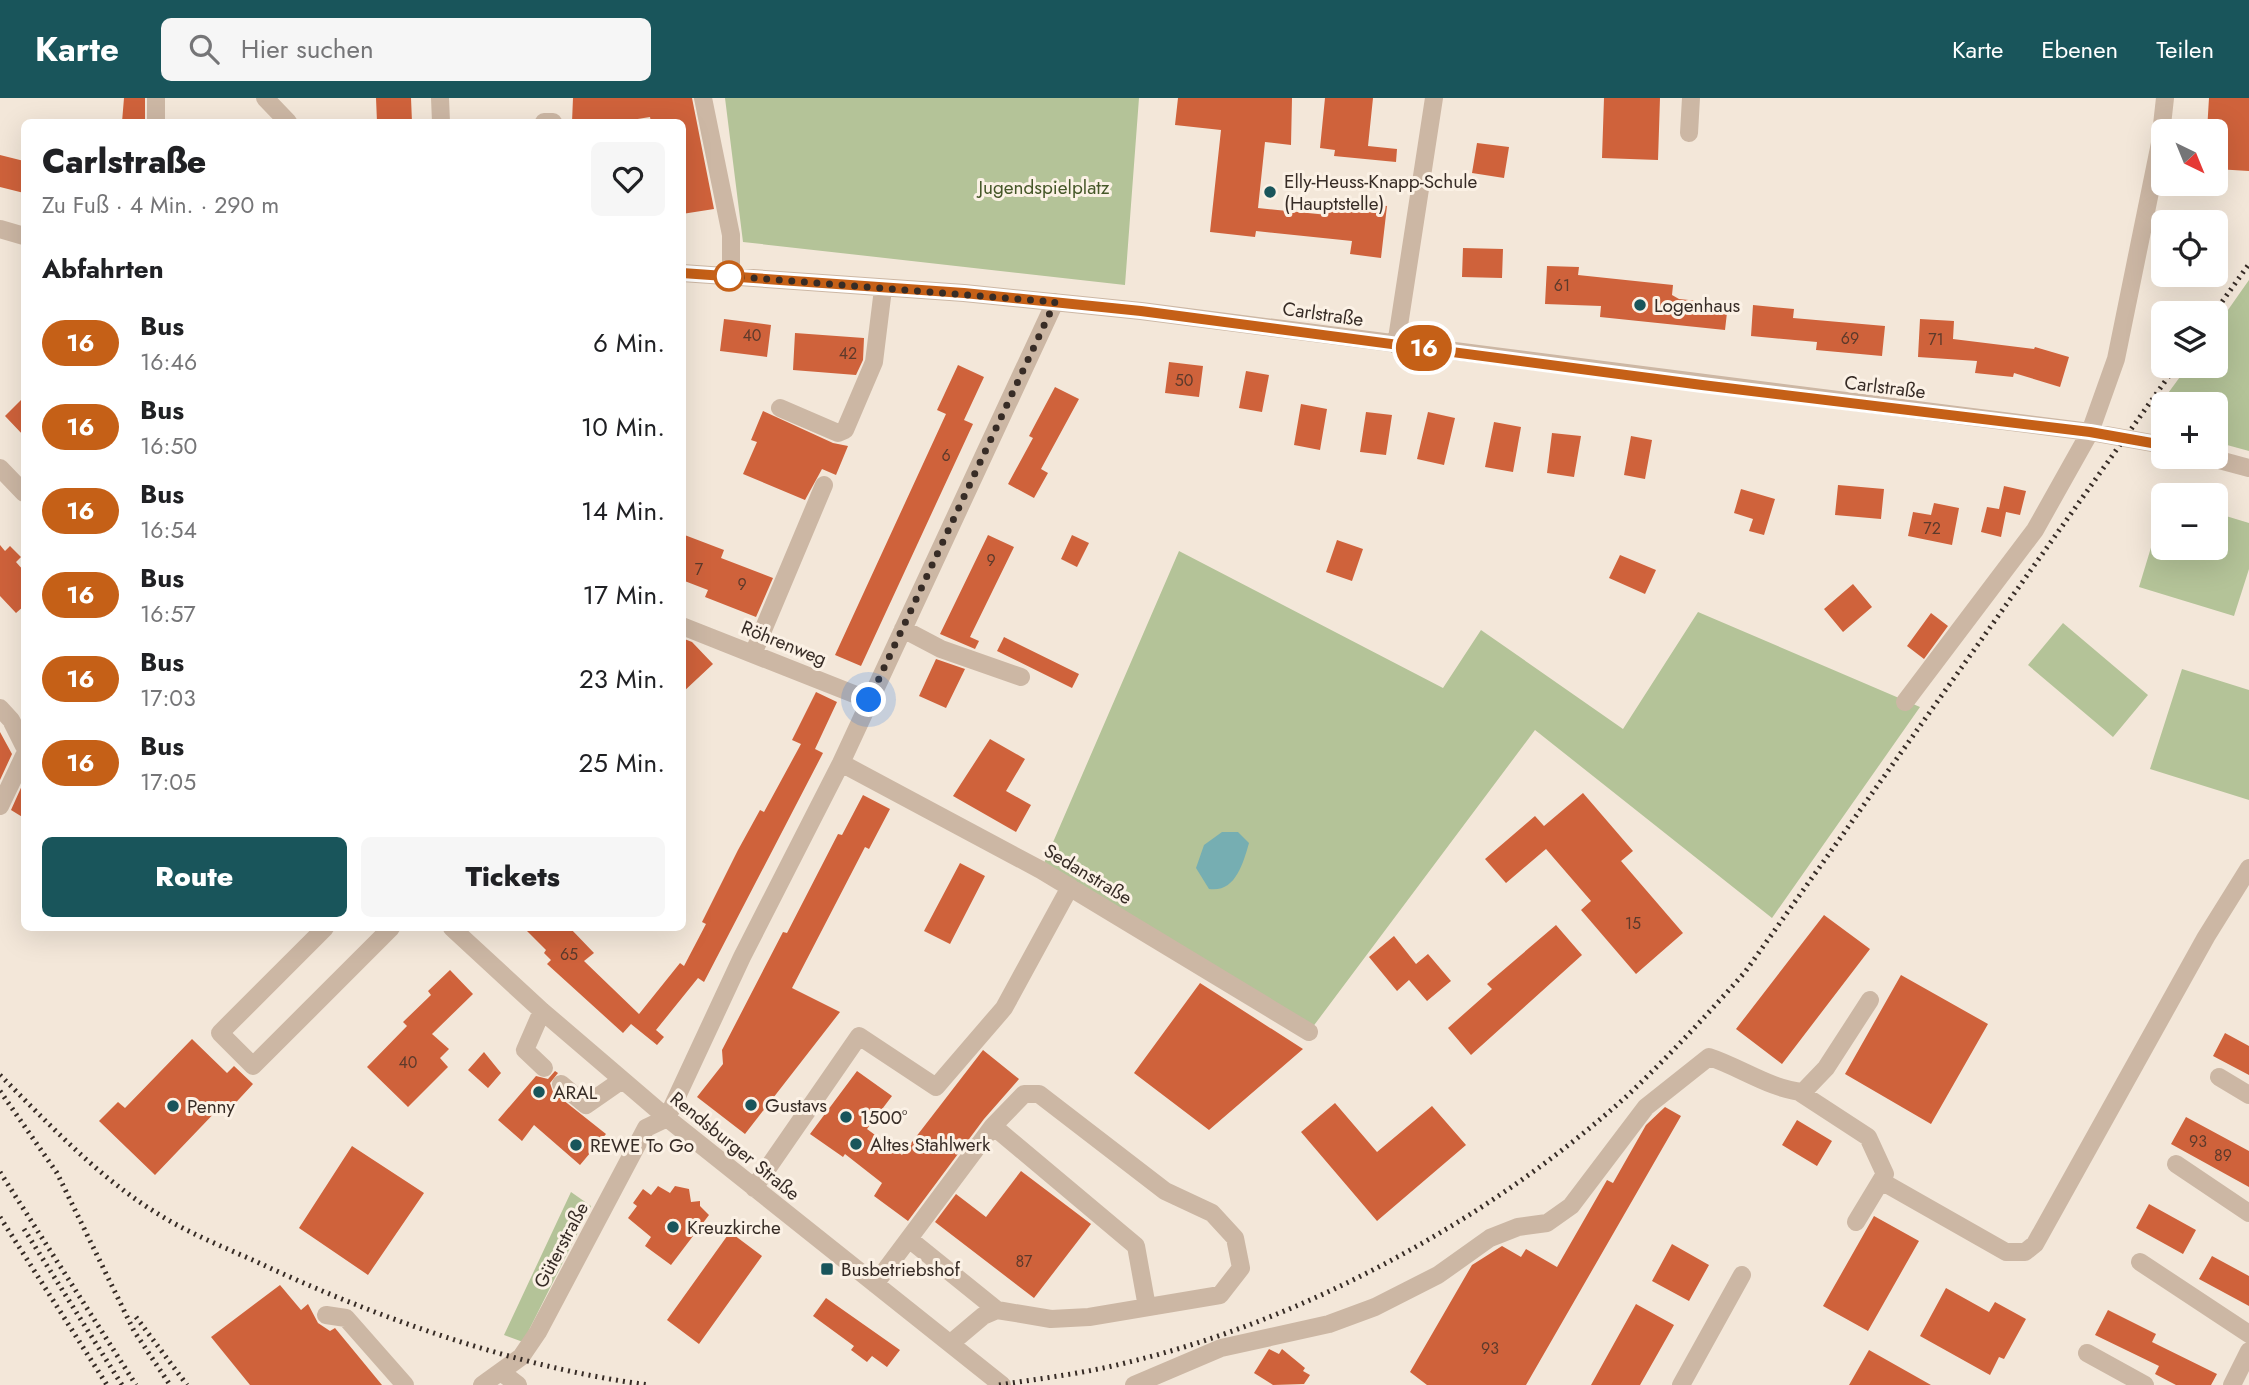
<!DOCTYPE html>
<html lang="de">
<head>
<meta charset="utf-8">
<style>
  :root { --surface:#fff; --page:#f6f6f6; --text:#202124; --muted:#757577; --accent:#19555b }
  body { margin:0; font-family:Jost,sans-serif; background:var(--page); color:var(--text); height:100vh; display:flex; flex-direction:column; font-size:26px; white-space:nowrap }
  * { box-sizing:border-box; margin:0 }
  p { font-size:23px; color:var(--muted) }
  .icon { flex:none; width:38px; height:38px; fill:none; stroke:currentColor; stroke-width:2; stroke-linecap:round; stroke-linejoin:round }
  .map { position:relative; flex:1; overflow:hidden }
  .sheet { position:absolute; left:21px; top:21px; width:665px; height:812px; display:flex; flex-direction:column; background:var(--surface); border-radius:10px; box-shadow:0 7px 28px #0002 }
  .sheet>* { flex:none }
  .badge { padding:0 14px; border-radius:23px; font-size:24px; line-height:46px }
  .needle { width:46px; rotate:137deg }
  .tools { position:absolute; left:2151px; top:21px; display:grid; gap:14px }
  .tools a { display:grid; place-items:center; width:77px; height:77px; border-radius:10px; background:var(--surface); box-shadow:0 7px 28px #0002; font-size:35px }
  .you { position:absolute; width:35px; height:35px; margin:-18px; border:5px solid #fff; border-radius:50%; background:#1a73e8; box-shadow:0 0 0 10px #1a73e833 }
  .map>.badge { position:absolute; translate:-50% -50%; box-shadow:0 0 0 4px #fff }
  h2 { padding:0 21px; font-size:26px; line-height:63px }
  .round { display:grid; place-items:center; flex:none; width:74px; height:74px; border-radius:10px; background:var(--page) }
  .headline { display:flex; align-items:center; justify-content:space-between; height:119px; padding:0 21px }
  h1 { font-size:33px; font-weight:800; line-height:52px }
  .action { display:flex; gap:14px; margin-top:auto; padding:14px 21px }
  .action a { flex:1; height:80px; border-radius:10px; background:var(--accent); color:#fff; font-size:28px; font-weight:800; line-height:80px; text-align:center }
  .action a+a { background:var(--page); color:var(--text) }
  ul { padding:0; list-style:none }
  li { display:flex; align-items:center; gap:21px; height:84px; padding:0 21px }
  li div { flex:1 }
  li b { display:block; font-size:26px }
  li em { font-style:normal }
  li .badge { min-width:77px; font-weight:700; text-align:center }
  header { display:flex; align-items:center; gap:42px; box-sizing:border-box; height:98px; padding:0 35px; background:var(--accent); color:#fff }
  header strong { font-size:33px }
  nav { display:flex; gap:38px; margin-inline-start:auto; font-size:24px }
  .search { width:490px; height:63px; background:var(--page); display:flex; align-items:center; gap:18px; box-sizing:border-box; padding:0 24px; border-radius:10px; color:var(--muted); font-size:26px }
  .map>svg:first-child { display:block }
  .green { fill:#b4c398 }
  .water { fill:#76aeb2 }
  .building { fill:#cf623b }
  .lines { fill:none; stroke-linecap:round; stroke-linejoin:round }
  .minor { stroke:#ccb7a4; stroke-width:18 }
  .rail { stroke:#372c26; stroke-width:5; stroke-dasharray:2 5; stroke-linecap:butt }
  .line-casing { stroke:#fff; stroke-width:16 }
  .line { stroke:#c56017; stroke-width:10 }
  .walk { stroke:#372c26; stroke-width:7; stroke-dasharray:0 12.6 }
  .poi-dot { fill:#19555b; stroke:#fbf1e5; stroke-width:2.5 }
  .stop-dot { fill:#fff; stroke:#c56017; stroke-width:3.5 }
  .labels { text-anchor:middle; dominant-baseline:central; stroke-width:6; stroke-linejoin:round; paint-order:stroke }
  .number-label { font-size:16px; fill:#5d3a2b }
  .poi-label { font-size:19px; fill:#372c26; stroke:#fbf1e5; text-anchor:start }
  .park-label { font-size:19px; fill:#455728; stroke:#fbf1e5 }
  .street-label { font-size:19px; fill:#372c26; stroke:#fbf1e5 }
</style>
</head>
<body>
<header>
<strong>Karte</strong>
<div class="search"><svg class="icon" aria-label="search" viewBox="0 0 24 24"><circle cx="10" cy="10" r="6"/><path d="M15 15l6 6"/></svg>Hier suchen</div>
<nav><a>Karte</a><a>Ebenen</a><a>Teilen</a></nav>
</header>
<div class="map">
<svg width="2249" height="1287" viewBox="0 0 2249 1287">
  <rect width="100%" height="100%" fill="#f3e7d9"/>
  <!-- green -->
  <path class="green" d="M725 0H1139L1125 187 743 144Z
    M2249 182V353L2216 344V306H2168L2163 302 2188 268H2216V229Z
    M2163 410V450H2216V415L2249 425V471L2234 518 2139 489Z
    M1179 453 1443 590 1481 532 1623 631 1698 514 1920 609 1772 820 1535 632 1309 934 1041 772Z
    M2063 525 2148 597 2113 639 2028 567Z
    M2182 571 2249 592V702L2150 671Z
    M571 1094 591 1108 523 1244 504 1237Z"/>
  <!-- water -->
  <path class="water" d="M1222 734H1238L1249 745C1243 766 1235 795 1209 791L1196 770 1204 747Z"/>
  <!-- building -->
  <path class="building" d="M124 0H145V24H122Z
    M376 0H411L412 24H377Z
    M573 0H692L714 111 682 116V24H651L650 19 619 24H572Z
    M1178 0H1292L1291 47 1265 44 1258 110 1328 117 1329 102 1387 108 1381 160 1350 156 1352 143 1256 133 1255 139 1210 134 1221 32 1175 27Z
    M1325 0H1373L1368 48 1397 51 1396 64 1334 58 1335 52 1320 50Z
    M1604 0H1660L1658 62 1602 60Z
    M2209 0H2249V73L2216 71V33H2207Z
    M1477 45 1509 49 1504 80 1472 75Z
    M0 57 24 63V95L0 89Z
    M1463 150 1503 151 1502 180 1462 179Z
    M1547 168 1579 169 1578 177 1673 187 1672 197 1679 201 1728 206 1725 232 1600 219 1601 208 1545 206Z
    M1753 207 1794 211 1793 220 1885 228 1882 258 1816 252 1817 244 1751 238Z
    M724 221 771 227 767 259 720 253Z
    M1920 221 1954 223 1953 241 2034 251 2035 249 2069 259 2060 289 2014 275 2013 279 1975 275 1977 263 1918 259Z
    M795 235 864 240 863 262 856 277 793 272Z
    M1169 264 1203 268 1199 299 1165 295Z
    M958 267 984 279 964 322 973 326 861 568 835 557 946 316 937 312Z
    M1246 273 1269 277 1262 314 1239 310Z
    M1055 289 1079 301 1041 371 1048 375 1034 400 1008 386 1033 340 1029 338Z
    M24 299V338L5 318Z
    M1301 306 1327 311 1320 352 1294 347Z
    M763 313 833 345 848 348 836 377 822 371 805 402 743 376 757 344 751 342Z
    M1366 314 1392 317 1386 357 1360 354Z
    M1428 314 1455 320 1444 367 1417 361Z
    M1494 324 1521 329 1513 374 1485 369Z
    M1552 335 1581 338 1574 379 1547 375Z
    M1631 338 1652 342 1645 381 1624 377Z
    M1838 387 1884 391 1881 421 1835 417Z
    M2004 388 2026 393 2020 417 2006 414 2001 439 1981 434 1987 409 1999 411Z
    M1741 391 1775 401 1764 437 1749 433 1753 421 1734 415Z
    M1934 405 1959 410 1952 447 1908 438 1913 414 1931 417Z
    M682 436 724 452 721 460 773 480 756 519 705 499 708 492 682 482Z
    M988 437 1014 449 970 539 979 543 975 551 940 536Z
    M1072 437 1089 445 1077 469 1061 461Z
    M1337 442 1363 451 1352 483 1326 474Z
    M0 447 5 453 10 448 21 459 16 464 24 473V508L16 515 0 498Z
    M1620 457 1656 472 1645 496 1609 480Z
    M1853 486 1872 509 1843 534 1824 511Z
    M1931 515 1948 528 1924 561 1907 548Z
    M1004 539 1079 576 1072 590 997 553Z
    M682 540 692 544 713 566 682 595Z
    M936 561 965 571 946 610 919 598Z
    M816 594 837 604 815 651 823 655 704 884 698 880 656 932 664 939 657 947 631 926 623 935 547 866 551 862 544 855 546 852 524 830H570L594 855 584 863 639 916 680 865 684 868 706 826 702 824 738 752 760 712 764 714 801 646 792 642Z
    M0 634 12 656 0 682Z
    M990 641 1025 661 1006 693 1031 707 1016 734 953 698Z
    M24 683V720L11 712Z
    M1583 695 1633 753 1621 763 1683 835 1636 876 1581 812 1591 803 1546 751 1506 785 1485 761 1535 718 1544 728Z
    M863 697 890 711 869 751 865 749 792 890 840 914 745 1036 697 999 723 966 722 952 783 834 787 835 838 736 842 737Z
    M960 765 985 778 950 846 924 833Z
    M1824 817 1870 851 1782 966 1736 931Z
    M1556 827 1582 857 1471 957 1448 930 1492 891 1487 886Z
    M1394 838 1416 866 1428 856 1451 883 1427 903 1409 882 1397 893 1369 859Z
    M450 872 473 896 432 936 449 951 440 960 448 969 408 1009 367 969 407 928 403 924 431 897 428 893Z
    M1901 877 1988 926 1931 1026 1845 976Z
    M1200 885 1303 951 1209 1032 1134 975Z
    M2225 935 2249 948V977L2213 958Z
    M192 941 227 975 234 968 253 986 228 1013 222 1007 155 1077 99 1023 118 1004 125 1010Z
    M983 952 1019 981 984 1021 908 1123 874 1098 882 1085 845 1056 843 1059 810 1036 857 973 892 998 867 1031 902 1057Z
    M484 954 501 975 488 990 468 972Z
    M555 973 558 975 550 985 553 994 606 1036 580 1067 534 1027 522 1043 498 1022 536 978 548 981Z
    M1335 1005 1377 1054 1432 1008 1466 1047 1377 1123 1301 1034Z
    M1665 1009 1681 1018 1526 1287H1427L1410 1274 1472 1167 1502 1148 1521 1159 1526 1151 1557 1169 1607 1082 1613 1085 1646 1027Z
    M2186 1019 2249 1053V1089L2171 1046Z
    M1797 1022 1832 1043 1817 1068 1782 1047Z
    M352 1048 424 1095 368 1177 299 1130Z
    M1021 1073 1091 1126 1034 1200 935 1124 956 1096 986 1119Z
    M658 1088 670 1095 675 1088 689 1091 691 1104 700 1103V1108L709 1117 671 1167 645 1148 651 1139 628 1120 637 1108 633 1105 643 1091 651 1097Z
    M2149 1106 2196 1132 2183 1156 2136 1130Z
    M1874 1118 1919 1143 1868 1233 1823 1208Z
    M730 1134 762 1158 699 1246 667 1222Z
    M1672 1146 1709 1167 1689 1203 1652 1183Z
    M2212 1158 2249 1178V1208L2199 1181Z
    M280 1187 301 1212 308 1206 318 1225 330 1233 335 1230 382 1287H250L211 1239Z
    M1946 1190 1989 1214 1995 1204 2026 1221 2004 1261 1999 1259 1990 1277 1920 1238Z
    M826 1200 900 1252 887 1269 872 1258 867 1264 851 1252 854 1248 813 1218Z
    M1636 1206 1674 1227 1640 1287H1591Z
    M2108 1212 2156 1236 2152 1244 2217 1276 2211 1287H2176L2155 1276 2159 1268 2095 1237Z
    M1269 1251 1279 1256 1282 1251 1305 1270 1303 1273 1310 1277 1304 1286 1273 1287 1254 1275Z
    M1869 1252 1931 1287H1849Z"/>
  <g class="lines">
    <!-- minor -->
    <path class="minor" d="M265 0 288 24
      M440 0 441 24
      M703 0 731 137V178
      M156 24V0
      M544 24H553
      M1689 35 1691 0
      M0 131 24 138
      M682 175 964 195 1141 213 2090 334 2163 347
      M1396 247 1434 0
      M780 310 838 335 845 332 874 264 883 191
      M2208 359 2249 370
      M0 370 24 395
      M682 528 869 602
      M903 531 941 551 1021 579
      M753 556 824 387
      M1905 604 2035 432 2090 334 2116 261 2160 45 2165 0
      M0 610 11 622 24 648
      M841 665 1041 772 1309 934
      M0 708 24 658
      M325 830 220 935 253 968 391 830
      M452 830 542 913 667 1020 1002 1287
      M542 913 525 952 544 970
      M2219 979 2249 997
      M561 986 586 1007 622 982
      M1799 994 1868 1039 1885 1076 1856 1124
      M667 1020 742 859 841 665 1055 204
      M2176 1066 2249 1115
      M1881 1083 2006 1154H2025L2035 1146 2206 839 2249 770
      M754 1090 859 938 936 989 1004 910 1070 789
      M909 1141 997 1212
      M2140 1164 2249 1236
      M875 1186 993 1028
      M326 1217 346 1220 405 1287
      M951 1245 983 1218 997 1212 1051 1221 1089 1219 1220 1197 1241 1170 1235 1140 1212 1115 1165 1093 1039 996H1024L993 1028 1136 1148 1147 1209
      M2087 1255 2145 1287
      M501 1274 518 1287
      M482 1287 521 1259 538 1234 646 1030 667 1020
      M1134 1287 1221 1250 1329 1226 1375 1209 1438 1177 1490 1140 1518 1129 1547 1125 1571 1108 1646 1009 1709 959C1740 969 1770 991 1803 994L1826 970 1870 902
      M1681 1287 1742 1177
      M2232 1287 2249 1253"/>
    <!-- rail -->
    <path class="rail" d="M2214 215 2249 166
      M0 977C48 1025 97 1078 155 1114 186 1134 221 1148 255 1163 374 1219 518 1270 649 1287
      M0 993 57 1075 134 1233 170 1287
      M0 1074 136 1287
      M0 1119 107 1287
      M24 1131 122 1287
      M136 1219 187 1287
      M999 1287C1043 1280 1087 1275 1129 1264 1308 1221 1492 1120 1628 997 1669 958 1707 917 1745 874L2176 268"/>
  </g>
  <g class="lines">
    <!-- line casing -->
    <g class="line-casing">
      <path id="line" d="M682 175 964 195 1141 213 1702 287 2090 334 2163 347"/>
    </g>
    <!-- line -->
    <use href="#line" class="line"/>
    <!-- walk -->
    <path class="walk" d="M729 178 1055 204 869 602"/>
  </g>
  <!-- markers -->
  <g class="poi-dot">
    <circle cx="1270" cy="94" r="7"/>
    <circle cx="1640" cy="207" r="7"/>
    <circle cx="539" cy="994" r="7"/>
    <circle cx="751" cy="1007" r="7"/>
    <circle cx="173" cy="1008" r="7"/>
    <circle cx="846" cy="1019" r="7"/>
    <circle cx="856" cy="1046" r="7"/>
    <circle cx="576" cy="1047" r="7"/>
    <circle cx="673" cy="1129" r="7"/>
    <rect x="820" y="1164" width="14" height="14" rx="3.5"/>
  </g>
  <circle class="stop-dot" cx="729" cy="178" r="14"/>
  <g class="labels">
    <!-- number labels -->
    <g class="number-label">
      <text x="1562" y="187">61</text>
      <text x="752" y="237">40</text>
      <text x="1850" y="240">69</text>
      <text x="1936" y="241">71</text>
      <text x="848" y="255">42</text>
      <text x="1184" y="282">50</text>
      <text x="946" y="357">6</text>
      <text x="1932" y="430">72</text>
      <text x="991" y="462">9</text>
      <text x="699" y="471">7</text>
      <text x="742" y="486">9</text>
      <text x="1633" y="825">15</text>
      <text x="569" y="856">65</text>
      <text x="408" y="964">40</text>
      <text x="2198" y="1043">93</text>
      <text x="2223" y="1057">89</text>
      <text x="1024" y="1163">87</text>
      <text x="1490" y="1250">93</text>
    </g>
    <!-- poi labels -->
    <g class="poi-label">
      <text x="1284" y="83">Elly-Heuss-Knapp-Schule<tspan x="1284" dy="22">(Hauptstelle)</tspan></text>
      <text x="1654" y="207">Logenhaus</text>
      <text x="553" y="994">ARAL</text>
      <text x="765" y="1007">Gustavs</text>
      <text x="187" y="1008">Penny</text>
      <text x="860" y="1019">1500°</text>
      <text x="870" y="1046">Altes Stahlwerk</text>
      <text x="590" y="1047">REWE To Go</text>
      <text x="687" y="1129">Kreuzkirche</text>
      <text x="841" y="1171">Busbetriebshof</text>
    </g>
    <!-- park labels -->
    <g class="park-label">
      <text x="1044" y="89">Jugendspielplatz</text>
    </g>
    <!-- street labels -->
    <g class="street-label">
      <text transform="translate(1323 216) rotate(8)">Carlstraße</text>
      <text transform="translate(1885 289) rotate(7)">Carlstraße</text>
      <text transform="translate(784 545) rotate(22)">Röhrenweg</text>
      <text transform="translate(1088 776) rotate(31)">Sedanstraße</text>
      <text transform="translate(735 1048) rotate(39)">Rendsburger Straße</text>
      <text transform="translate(561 1147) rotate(-62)">Güterstraße</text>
    </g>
  </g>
</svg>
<div class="tools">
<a><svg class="needle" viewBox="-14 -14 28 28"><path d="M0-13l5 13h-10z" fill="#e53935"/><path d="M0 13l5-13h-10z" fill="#757577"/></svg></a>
<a><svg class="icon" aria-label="locate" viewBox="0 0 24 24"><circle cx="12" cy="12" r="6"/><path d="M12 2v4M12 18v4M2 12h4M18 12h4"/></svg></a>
<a><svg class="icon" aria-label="layers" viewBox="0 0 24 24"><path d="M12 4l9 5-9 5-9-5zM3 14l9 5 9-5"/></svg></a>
<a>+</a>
<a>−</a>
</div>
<div class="you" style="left:869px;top:602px"></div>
<b class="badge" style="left:1424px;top:250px;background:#c56017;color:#fff">16</b>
<section class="sheet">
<div class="headline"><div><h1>Carlstraße</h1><p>Zu Fuß · 4 Min. · 290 m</p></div><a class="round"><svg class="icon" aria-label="heart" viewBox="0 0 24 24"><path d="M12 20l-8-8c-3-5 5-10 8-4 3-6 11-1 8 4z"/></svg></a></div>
<h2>Abfahrten</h2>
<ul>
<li><span class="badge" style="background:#c56017;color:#fff">16</span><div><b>Bus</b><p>16:46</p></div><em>6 Min.</em></li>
<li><span class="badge" style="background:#c56017;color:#fff">16</span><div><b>Bus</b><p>16:50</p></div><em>10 Min.</em></li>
<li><span class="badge" style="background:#c56017;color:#fff">16</span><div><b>Bus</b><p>16:54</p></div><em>14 Min.</em></li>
<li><span class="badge" style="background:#c56017;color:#fff">16</span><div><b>Bus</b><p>16:57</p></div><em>17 Min.</em></li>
<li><span class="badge" style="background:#c56017;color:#fff">16</span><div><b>Bus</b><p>17:03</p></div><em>23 Min.</em></li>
<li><span class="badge" style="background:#c56017;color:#fff">16</span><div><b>Bus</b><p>17:05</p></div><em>25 Min.</em></li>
</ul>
<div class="action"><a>Route</a><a>Tickets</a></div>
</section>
</div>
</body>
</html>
